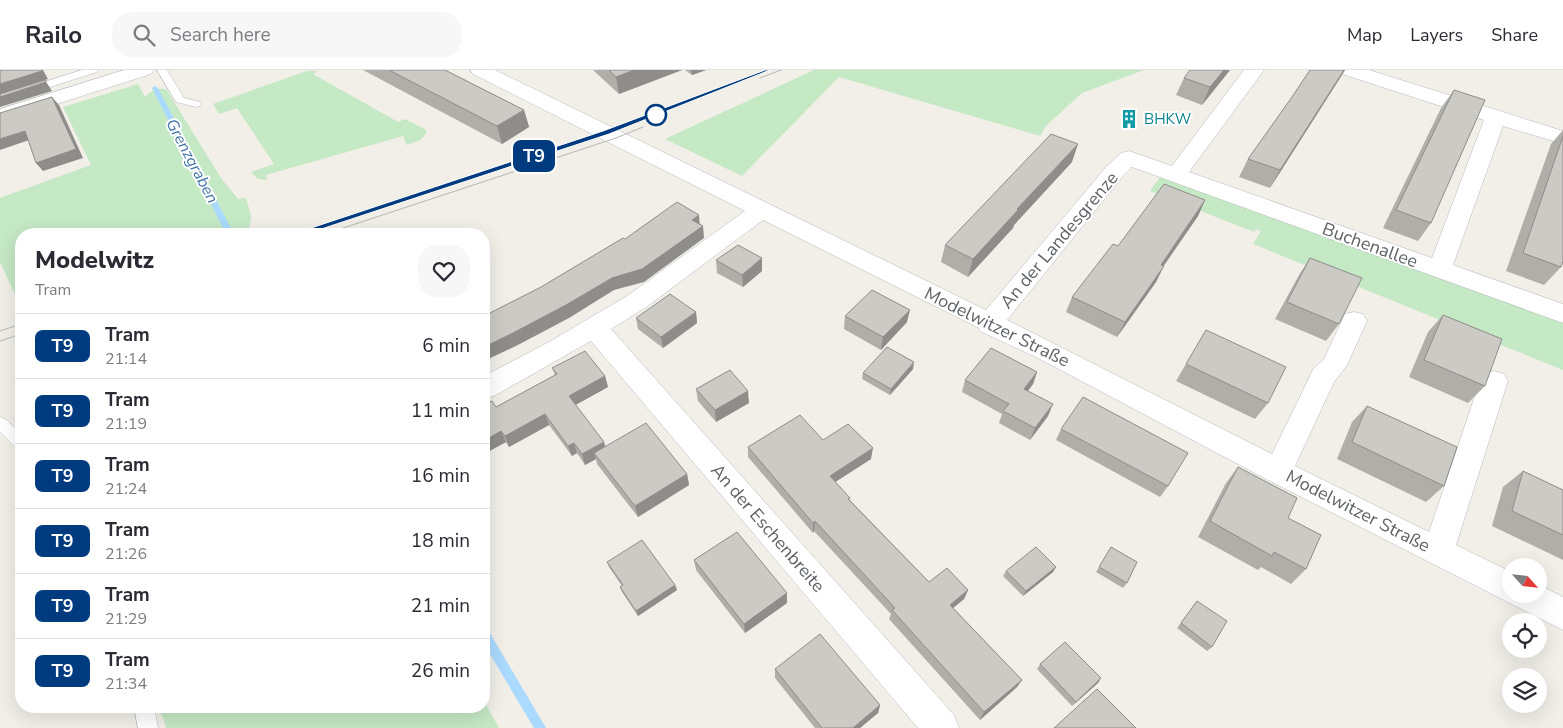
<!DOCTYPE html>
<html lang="en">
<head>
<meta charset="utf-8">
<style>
  :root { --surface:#fff; --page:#f7f7f7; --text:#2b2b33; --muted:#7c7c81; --line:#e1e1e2 }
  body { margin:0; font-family:"Nunito Sans",sans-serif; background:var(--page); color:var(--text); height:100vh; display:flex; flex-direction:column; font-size:19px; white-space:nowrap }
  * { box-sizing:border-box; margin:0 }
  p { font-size:16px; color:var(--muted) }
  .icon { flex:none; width:28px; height:28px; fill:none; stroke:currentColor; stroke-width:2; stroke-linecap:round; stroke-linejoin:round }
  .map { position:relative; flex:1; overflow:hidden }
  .panel { position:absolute; left:15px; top:158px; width:475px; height:485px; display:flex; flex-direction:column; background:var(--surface); border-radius:20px; box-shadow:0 5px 20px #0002 }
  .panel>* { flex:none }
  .badge { padding:0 10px; border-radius:8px; font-size:18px; line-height:32px }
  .needle { width:32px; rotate:117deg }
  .tools { position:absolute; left:1502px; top:488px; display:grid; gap:10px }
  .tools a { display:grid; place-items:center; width:45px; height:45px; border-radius:50%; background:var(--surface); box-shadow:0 5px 20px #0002; font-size:25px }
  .map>.badge { position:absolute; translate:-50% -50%; box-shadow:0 0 0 2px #fff }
  .round { display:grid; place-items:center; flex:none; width:52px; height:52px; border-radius:20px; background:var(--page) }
  .head { display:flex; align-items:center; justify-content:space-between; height:85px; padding:0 20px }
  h1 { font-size:24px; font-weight:800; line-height:38px }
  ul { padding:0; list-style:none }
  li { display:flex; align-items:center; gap:15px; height:65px; padding:0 20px; border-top:1px solid var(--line) }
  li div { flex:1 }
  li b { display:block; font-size:19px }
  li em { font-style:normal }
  li .badge { min-width:55px; font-weight:700; text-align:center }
  header { display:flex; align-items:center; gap:30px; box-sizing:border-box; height:70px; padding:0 25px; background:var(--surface); border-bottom:1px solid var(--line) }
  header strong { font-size:24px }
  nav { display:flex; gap:28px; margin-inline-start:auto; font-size:18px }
  .search { width:350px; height:45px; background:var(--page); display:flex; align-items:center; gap:12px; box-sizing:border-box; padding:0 18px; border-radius:20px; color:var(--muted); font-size:19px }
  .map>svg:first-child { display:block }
  .green { fill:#c5e8c5 }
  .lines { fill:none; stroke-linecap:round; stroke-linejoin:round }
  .stream { fill:#aadaff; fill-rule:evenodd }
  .lane-casing { stroke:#b5b8bc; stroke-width:1 }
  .street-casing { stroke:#b5b8bc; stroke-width:1 }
  .secondary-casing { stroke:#b6babf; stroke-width:1 }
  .lane { fill:#fff; fill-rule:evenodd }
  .street { fill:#fff; fill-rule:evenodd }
  .secondary { fill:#fff; fill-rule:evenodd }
  .tram { stroke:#b6b7b8; stroke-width:1 }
  .wall { fill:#afaea9 }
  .shaded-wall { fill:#8f8d8a }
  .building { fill:#cccac5; stroke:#8f8d8a }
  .line { fill:#003b80; stroke:#fff }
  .stop-dot { fill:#fff; stroke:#003b80; stroke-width:2.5 }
  .labels { text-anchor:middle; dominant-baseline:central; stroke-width:4; stroke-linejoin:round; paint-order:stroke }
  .far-culture-label { font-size:15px; fill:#0d838f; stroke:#fff; text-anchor:start }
  .far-water-label { font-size:16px; font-style:italic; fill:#4174aa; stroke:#fff }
  .street-label { font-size:18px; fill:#5f6368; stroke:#fff }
</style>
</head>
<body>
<header>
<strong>Railo</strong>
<div class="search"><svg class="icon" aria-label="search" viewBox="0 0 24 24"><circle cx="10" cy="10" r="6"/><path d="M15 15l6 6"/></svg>Search here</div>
<nav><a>Map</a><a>Layers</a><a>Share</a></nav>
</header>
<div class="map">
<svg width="1563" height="658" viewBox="0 0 1563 658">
  <rect width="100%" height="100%" fill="#f1efe8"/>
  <!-- green -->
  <path class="green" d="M814 0H1144L1082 23 1046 56 1040 66 839 7 742 106 665 69Z
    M307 1H318L313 4 398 52 405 49 426 60V64L420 70 407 75 403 66 266 105 267 110 258 109 251 102 274 94 237 38 219 44 213 34Z
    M138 14 145 27C152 20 157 18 166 19L221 108 238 129 246 128 251 146 249 160 231 164H21V228L17 229 0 192V128L91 95 63 37Z
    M1160 107 1563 252V300L1253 174 1261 161 1256 159 1254 162 1150 121Z
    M484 631 499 658H166L159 636H484Z"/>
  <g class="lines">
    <!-- stream -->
    <path class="stream" d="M155 16 158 18 234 164H226L152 18Z
      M484 559 488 560 546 658H534L484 574Z"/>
    <!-- lane casing -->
    <g class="lane-casing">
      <path id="lane" d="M82 0H98L97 2 0 33V26Z
        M157 0H167L184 28 200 32 201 34 200 36 196 37 176 32Z
        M0 347 5 349 21 363V378L15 377 0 362Z
        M134 636H154L158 658H138Z"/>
    </g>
    <!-- street casing -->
    <g class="street-casing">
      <path id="street" d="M470 0H495L986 240 1107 96 1121 83 1129 81 1172 96 1244 0H1264L1189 102 1432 188 1484 50 1342 4 1339 0H1369L1563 61V74L1503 56 1453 195 1563 234V253L1132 97 1123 106 1007 250 1272 384 1310 306 1313 299 1324 289 1345 244 1354 242 1363 244 1367 251 1347 295 1334 312 1295 396 1429 462 1480 311 1484 304 1494 301 1504 304 1508 311 1456 475 1511 502V524H1539V515L1563 527V560L1268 410 1036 287 980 261 979 258 763 150 645 238 611 259 954 645 959 658H918L591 271 494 326 484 329V306L549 272 627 226 745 141 473 4Z"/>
    </g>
    <!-- secondary casing -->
    <g class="secondary-casing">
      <path id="secondary" d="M124 0H154L151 4 0 52V39Z"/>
    </g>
    <!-- lane -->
    <use href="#lane" class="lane"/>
    <!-- street -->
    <use href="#street" class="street"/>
    <!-- secondary -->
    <use href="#secondary" class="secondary"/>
    <!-- tram -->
    <path class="tram" d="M760 8 781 0
      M298 164 606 63 767 0
      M325 164 616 68 643 57
      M0 261 21 254
      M0 271 21 264"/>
  </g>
  <!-- wall -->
  <path class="wall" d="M363 0H445L524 40 529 57 502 74Z
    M593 0H682L619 24Z
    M685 0H706L692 5Z
    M1230 0 1202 35 1176 25 1184 8Z
    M1310 0H1345L1270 118 1239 107 1248 89 1292 27Z
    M1454 20 1431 153 1418 171 1383 158 1441 38Z
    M1563 60V191L1561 197 1544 215 1506 201 1551 74Z
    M1072 92 1014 155 1013 158 968 207 941 192 945 175Z
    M1205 130 1198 146 1163 196 1156 212 1117 267 1066 242 1072 227 1118 176Z
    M762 188V201L743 217 717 203 716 190Z
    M1310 188 1339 254 1326 271 1275 249 1299 205Z
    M696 242 697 253 663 278 638 259 636 248Z
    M1443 245 1485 316 1468 333 1409 307 1428 262Z
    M845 246 907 252 881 280 844 259Z
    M1186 294 1268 333 1255 349 1176 311Z
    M552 298 605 306 608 317 575 335 605 376 687 404 689 415 638 447 597 394 596 389 585 395 577 383 572 386 549 355 509 377 506 372 484 384 496 337 555 305Z
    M913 299 890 325 862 309 863 303Z
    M1037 302 1033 314 1028 321 1048 346 1030 370 999 353 1002 344 962 322 965 310Z
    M696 319 749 333 716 352 698 331Z
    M1367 336 1444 416 1426 432 1337 389 1352 352Z
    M1061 359 1168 416 1160 427 1056 370Z
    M823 370 871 389 835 412 850 430 929 512 968 520 964 529 953 538 1022 610 1017 617 980 650 889 549 891 544 814 461 813 463 748 387V377Z
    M1238 397 1288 448 1306 499 1291 514 1261 497 1258 500 1198 467 1226 413Z
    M1523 401 1563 420V490L1492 456 1503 417Z
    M1111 477 1127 513 1123 518 1096 502Z
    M694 490 787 523V533L745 563 696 500Z
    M607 492 675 515 677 520 638 546 622 522 620 517 622 516 609 497Z
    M1056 497 1053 502 1023 526 1003 506 1006 501Z
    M1197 531 1212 577 1207 581 1177 558Z
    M1040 594 1101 608 1098 613 1072 636 1037 599Z
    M775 599 880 635 878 643 860 658H815L775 608Z"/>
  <!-- shaded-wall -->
  <path class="shaded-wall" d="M41 0H43L48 9 0 24V14Z
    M634 0H682L619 24 616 7Z
    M691 0H706L692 5Z
    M1224 0H1230L1202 35 1210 17Z
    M1344 0H1345L1340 8 1270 118 1280 100Z
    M45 10 52 21 0 37V27Z
    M52 27 59 35 83 88 43 101 36 93Z
    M524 40 529 57 502 74 497 56Z
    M25 61 32 69 0 80V69Z
    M1078 74 1072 92 1014 155 1013 158 968 207 973 189 1017 139Z
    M1205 130 1198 146 1154 210 1164 196 1156 212 1117 267 1125 252 1161 195Z
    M699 145 700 157 703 156 704 168 644 212 614 220 569 248 516 276 484 291V277L692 150Z
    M762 188V201L743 217 742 205Z
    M910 240 907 252 881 280 883 267Z
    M696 242 697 253 663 278 661 267Z
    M914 292 913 299 890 325 891 319Z
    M1037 302 1033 314 1020 331 1024 319Z
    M605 306 608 317 572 337 569 326Z
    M748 321 749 333 716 352 715 340Z
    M1053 334 1048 346 1030 370 1035 358Z
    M545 344 549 355 509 377 505 366Z
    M501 361 506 372 484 384V371Z
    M604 372 607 383H594L596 389 585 395 582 384Z
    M574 373 577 383 572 386 568 376Z
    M873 378 871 389 829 416 830 406Z
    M687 404 689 415 638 447 635 436Z
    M815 451 814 461 813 463V453Z
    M1056 497 1053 502 1023 526 1026 521Z
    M675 515 677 520 638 546 636 541Z
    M968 520 964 529 946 544 950 535Z
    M787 523V533L745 563 744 554Z
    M1101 608 1098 613 1072 636 1076 632Z
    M1022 610 1017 617 980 650 984 642Z
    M880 635 878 643 860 658H853Z"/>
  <!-- building -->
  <path class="building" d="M0 0H41L42 1 0 14Z
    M389 0H445L524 40 497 56Z
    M609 0H634L616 7Z
    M1190 0H1224L1210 17 1184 8Z
    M1310 0H1344L1280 100 1248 89 1292 27Z
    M45 10 46 12 0 27V24Z
    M1454 20 1485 30 1431 153 1396 140Z
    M52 27 76 79 36 93 25 61 0 69V43Z
    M1051 64 1078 74 1017 139 1018 140 973 189 945 175Z
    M1563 66V191L1561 197 1523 183Z
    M1164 114 1205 130 1161 195 1164 196 1125 252 1072 227 1113 174 1118 176Z
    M677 132 699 145 692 150 703 156 642 199 612 208 566 235 511 264 484 277V246L541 217 623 168 625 169Z
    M738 175 762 188 742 205 716 190Z
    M1310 188 1362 208 1339 254 1287 232Z
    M872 220 910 240 883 267 845 246Z
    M670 224 696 242 661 267 636 248Z
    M1443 245 1502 269 1485 316 1424 290Z
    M1206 260 1286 297 1268 333 1186 294Z
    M887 277 914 292 891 319 863 303Z
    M991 278 1037 302 1024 319 1053 334 1035 358 1003 341 1009 334 965 310Z
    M585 281 605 306 569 326 604 372 582 384 574 373 568 376 545 344 505 366 501 361 484 371V335L492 331 496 337 557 304 552 298Z
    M730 300 748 321 715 340 696 319Z
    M1083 327 1188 383 1168 416 1061 359Z
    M1367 336 1457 377 1444 416 1352 372Z
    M800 345 823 370 848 354 873 378 830 406 850 428 848 429 929 512 947 498 968 520 950 535 1022 610 984 642 892 540 895 538 815 451 813 453 748 377Z
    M646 353 687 404 635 436 594 383Z
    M1238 397 1297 428 1288 448 1321 465 1306 499 1274 482 1272 486 1210 451Z
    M1523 401 1563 420V465L1512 441Z
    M737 462 787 523 744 554 694 490Z
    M642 470 675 515 636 541 620 517 623 515 607 492Z
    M1036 477 1056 497 1026 521 1006 501Z
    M1111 477 1137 492 1127 513 1099 497Z
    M1197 531 1227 551 1212 577 1181 553Z
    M820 564 880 635 853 658H822L775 599Z
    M1065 572 1101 608 1076 632 1040 594Z
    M1097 619 1136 658H1054Z"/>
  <!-- line -->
  <path class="line" d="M765 0H770L609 64 300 166H295L293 164 603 61Z"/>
  <!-- icons -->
  <defs>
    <g id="building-bare" transform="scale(1.5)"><path d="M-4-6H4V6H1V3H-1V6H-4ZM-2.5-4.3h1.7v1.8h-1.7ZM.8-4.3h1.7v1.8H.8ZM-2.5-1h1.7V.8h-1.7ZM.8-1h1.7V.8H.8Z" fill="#0f9aa8" stroke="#fff" stroke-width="2.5" paint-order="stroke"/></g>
  </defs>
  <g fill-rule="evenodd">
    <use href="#building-bare" x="1129" y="49"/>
  </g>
  <!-- markers -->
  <circle class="stop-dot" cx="656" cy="45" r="10"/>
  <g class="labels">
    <!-- far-culture labels -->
    <g class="far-culture-label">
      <text x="1144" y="49">BHKW</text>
    </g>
    <!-- far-water labels -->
    <g class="far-water-label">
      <text transform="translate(192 91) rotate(62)">Grenzgraben</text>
    </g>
    <!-- street labels -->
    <g class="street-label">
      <text transform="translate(1059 170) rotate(-50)">An der Landesgrenze</text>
      <text transform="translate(1370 175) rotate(20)">Buchenallee</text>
      <text transform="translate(997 257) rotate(26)">Modelwitzer Straße</text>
      <text transform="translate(1358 441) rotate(27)">Modelwitzer Straße</text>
      <text transform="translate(768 458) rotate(49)">An der Eschenbreite</text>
    </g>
  </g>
</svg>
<div class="tools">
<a><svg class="needle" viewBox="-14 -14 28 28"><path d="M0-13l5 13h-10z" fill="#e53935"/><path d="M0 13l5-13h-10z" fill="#7c7c81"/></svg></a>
<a><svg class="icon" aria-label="locate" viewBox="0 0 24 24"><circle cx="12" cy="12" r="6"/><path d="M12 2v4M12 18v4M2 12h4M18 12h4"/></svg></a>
<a><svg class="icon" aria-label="layers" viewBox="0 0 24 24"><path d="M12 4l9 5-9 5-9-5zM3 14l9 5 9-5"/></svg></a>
</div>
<b class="badge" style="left:534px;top:86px;background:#003b80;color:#fff">T9</b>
<section class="panel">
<div class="head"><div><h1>Modelwitz</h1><p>Tram</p></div><a class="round"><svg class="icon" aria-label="heart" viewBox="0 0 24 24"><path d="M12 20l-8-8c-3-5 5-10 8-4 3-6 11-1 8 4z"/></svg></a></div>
<ul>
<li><span class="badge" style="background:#003b80;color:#fff">T9</span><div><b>Tram</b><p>21:14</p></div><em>6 min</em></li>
<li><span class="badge" style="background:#003b80;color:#fff">T9</span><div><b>Tram</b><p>21:19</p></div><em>11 min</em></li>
<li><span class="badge" style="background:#003b80;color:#fff">T9</span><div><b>Tram</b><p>21:24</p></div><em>16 min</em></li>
<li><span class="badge" style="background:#003b80;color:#fff">T9</span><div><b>Tram</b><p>21:26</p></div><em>18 min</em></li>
<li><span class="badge" style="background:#003b80;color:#fff">T9</span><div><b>Tram</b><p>21:29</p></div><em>21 min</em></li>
<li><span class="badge" style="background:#003b80;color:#fff">T9</span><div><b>Tram</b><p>21:34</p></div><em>26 min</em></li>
</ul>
</section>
</div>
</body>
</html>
